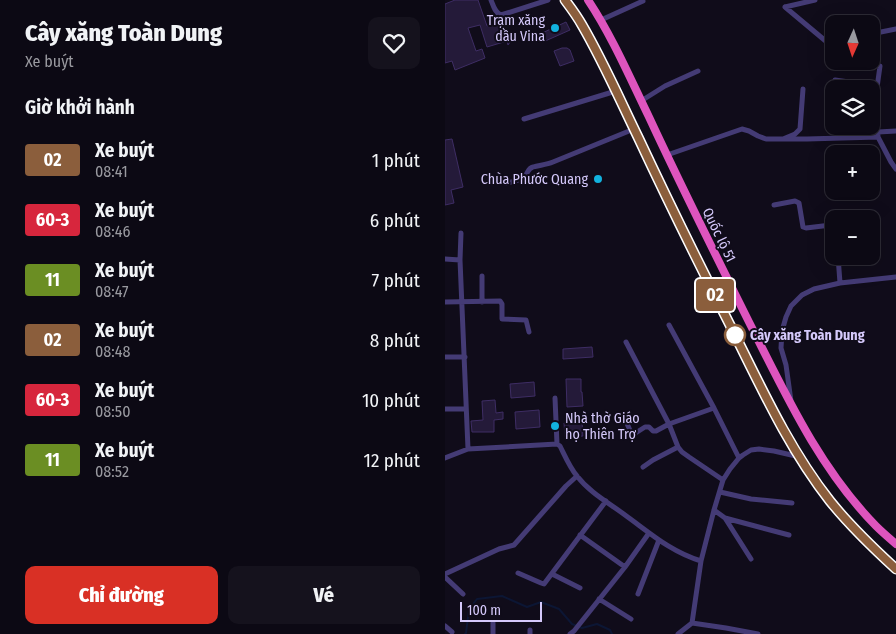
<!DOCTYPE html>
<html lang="vi">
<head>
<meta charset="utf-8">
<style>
  :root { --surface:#0c0914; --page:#15121d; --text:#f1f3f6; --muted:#9a9aa0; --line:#2c2a34; --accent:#d93025 }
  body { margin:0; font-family:"Fira Sans Condensed",sans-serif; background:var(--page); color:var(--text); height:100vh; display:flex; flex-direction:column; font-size:19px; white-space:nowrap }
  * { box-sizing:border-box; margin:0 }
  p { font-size:16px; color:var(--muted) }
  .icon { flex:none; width:28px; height:28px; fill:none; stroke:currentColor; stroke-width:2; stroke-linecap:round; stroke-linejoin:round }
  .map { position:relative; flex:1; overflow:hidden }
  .drawer { display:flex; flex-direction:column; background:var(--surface); width:445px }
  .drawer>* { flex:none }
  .badge { padding:0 10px; border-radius:4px; font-size:18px; line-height:32px }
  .needle { width:32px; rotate:183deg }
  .tools { position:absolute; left:380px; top:15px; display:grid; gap:10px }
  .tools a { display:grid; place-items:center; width:55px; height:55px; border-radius:10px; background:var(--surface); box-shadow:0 5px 20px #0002,0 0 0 1px var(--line); font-size:25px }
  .scale { position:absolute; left:15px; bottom:12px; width:82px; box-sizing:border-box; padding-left:5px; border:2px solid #d5c9fb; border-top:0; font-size:14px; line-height:18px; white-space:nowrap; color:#d5c9fb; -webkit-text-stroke:4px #100c1a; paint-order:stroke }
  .map>.badge { position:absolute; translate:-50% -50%; box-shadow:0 0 0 2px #fff }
  h2 { padding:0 25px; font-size:19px; line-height:45px }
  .round { display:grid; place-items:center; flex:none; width:52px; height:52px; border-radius:10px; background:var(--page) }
  .summary { display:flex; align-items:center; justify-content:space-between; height:85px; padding:0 25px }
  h1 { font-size:24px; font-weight:800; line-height:38px }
  .primary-button { display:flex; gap:10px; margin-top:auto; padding:10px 25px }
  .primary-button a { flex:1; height:58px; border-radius:10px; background:var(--accent); color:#fff; font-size:20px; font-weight:800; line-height:58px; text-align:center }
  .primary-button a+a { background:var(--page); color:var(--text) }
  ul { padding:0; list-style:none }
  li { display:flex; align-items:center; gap:15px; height:60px; padding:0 25px }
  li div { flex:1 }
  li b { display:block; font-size:19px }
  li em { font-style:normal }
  li .badge { min-width:55px; font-weight:700; text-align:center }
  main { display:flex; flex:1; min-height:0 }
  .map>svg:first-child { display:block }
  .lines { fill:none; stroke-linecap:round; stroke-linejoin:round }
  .stream { stroke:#0c1634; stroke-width:2 }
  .building { fill:#241a39; stroke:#3e2d64 }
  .minor { stroke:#443b75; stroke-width:5 }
  .trunk { stroke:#de54be; stroke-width:8 }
  .line-casing { stroke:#fff; stroke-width:11 }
  .line { stroke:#8b5e3c; stroke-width:8 }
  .poi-dot { fill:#12b2de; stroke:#100c1a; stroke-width:2 }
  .stop-dot { fill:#fff; stroke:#8b5e3c; stroke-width:2.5 }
  .labels { text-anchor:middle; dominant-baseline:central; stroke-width:4; stroke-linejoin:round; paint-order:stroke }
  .poi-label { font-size:14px; fill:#d5c9fb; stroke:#100c1a; text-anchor:end }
  .street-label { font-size:14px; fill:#d5c9fb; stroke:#100c1a }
  .stop-label { font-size:14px; font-weight:bold; fill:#d5c9fb; stroke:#100c1a; text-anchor:start }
</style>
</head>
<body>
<main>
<section class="drawer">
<div class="summary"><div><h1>Cây xăng Toàn Dung</h1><p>Xe buýt</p></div><a class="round"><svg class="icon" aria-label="heart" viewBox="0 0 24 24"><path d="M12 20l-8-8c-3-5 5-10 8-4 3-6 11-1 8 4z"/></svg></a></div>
<h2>Giờ khởi hành</h2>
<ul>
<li><span class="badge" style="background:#8b5e3c;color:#fff">02</span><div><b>Xe buýt</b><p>08:41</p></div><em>1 phút</em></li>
<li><span class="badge" style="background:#d7263d;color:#fff">60-3</span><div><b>Xe buýt</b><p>08:46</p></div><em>6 phút</em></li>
<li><span class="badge" style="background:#6b8e23;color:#fff">11</span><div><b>Xe buýt</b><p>08:47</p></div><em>7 phút</em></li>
<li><span class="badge" style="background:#8b5e3c;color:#fff">02</span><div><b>Xe buýt</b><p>08:48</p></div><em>8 phút</em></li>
<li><span class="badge" style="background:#d7263d;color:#fff">60-3</span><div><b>Xe buýt</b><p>08:50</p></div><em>10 phút</em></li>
<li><span class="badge" style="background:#6b8e23;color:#fff">11</span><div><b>Xe buýt</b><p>08:52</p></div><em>12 phút</em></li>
</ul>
<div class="primary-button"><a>Chỉ đường</a><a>Vé</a></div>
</section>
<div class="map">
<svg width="451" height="634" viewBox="0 0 451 634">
  <rect width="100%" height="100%" fill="#100c1a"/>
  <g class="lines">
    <!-- stream -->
    <path class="stream" d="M20 634 21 633 24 609 32 599 57 596 82 607 96 602 114 609 127 624 137 628 152 624 165 630 167 634"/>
  </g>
  <!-- building -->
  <path class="building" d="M10 0H33L42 26 55 23 58 32 65 34 67 39 63 45 62 41 42 47 35 25 23 28 31 51 37 49 40 58 10 70 7 61 0 63V4Z
    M121 22 125 30 98 42 95 34Z
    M117 48H122L125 50 129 61 115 66 109 51Z
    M7 139 18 187 6 190 9 203 0 205V140Z
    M147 347 148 357 118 359V349Z
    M121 379H136V392H137L138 406 122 407Z
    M89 382 90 396 66 398 65 384Z
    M50 400 51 413 58 412V419L49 420V432H27L26 421 38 420 37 401Z
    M94 410 95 427 71 429 70 412Z
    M137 422 138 436 120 437 119 423Z"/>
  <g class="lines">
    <!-- minor -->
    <path class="minor" d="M46 0C48 5 50 13 56 15L103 0
      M340 7 383 43 389 42
      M340 7 370 0
      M156 20 198 1
      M426 34 451 29
      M398 62 435 66 431 95 433 137
      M390 80 432 86
      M196 101 220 86 253 71
      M79 119 171 91
      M433 132 451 131
      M338 139 350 134 355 129 358 89
      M222 155 297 129 304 131 313 136 321 139H362L433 137 446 162 451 169
      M60 183C67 182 75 181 80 176 83 173 83 168 88 167 94 165 101 165 108 162L189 129
      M329 205 350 201 354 203 358 227 361 228 386 225 389 226
      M393 256 395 283
      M0 259 15 260 23 449
      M15 260 16 233
      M37 276V302
      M0 302 55 301 57 304V319L81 320 84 332
      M224 325 269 408 294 458
      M181 342 224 424 233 447 237 452 244 457 278 480
      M0 357H20
      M110 398 112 444
      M346 401 341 365 336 348 337 331 341 317 346 306 357 295 369 289 395 283 451 277
      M0 409H21
      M181 421 186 433 189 434 200 427H204L208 431H211L224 424 269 408
      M0 458 23 449 112 444 115 446C120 456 125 468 132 476 145 493 164 503 180 515 205 533 226 552 256 561
      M198 467 208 460 233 447
      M275 492 306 499 347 503
      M269 510 280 518 306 559
      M280 518 344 535
      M135 535 180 567
      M73 573 96 583 99 584 161 501
      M0 574 54 549 69 545 121 486 132 476
      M107 574 135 588
      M0 577 18 594
      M193 594 214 540
      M154 599 186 619
      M0 626 7 632
      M48 634V623
      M85 634V630
      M125 634 129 631 180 567 204 533
      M233 634 247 623
      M313 634 281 628 247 623 256 561 269 510 278 480 285 469 294 458 298 455 306 450 314 449 329 451 355 457"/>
    <!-- trunk -->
    <path class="trunk" d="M120 0 137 24 161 71 243 242 328 411 356 459 385 501 403 522 418 539 451 569
      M143 0C167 36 185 78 204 117 236 186 270 254 304 322 340 393 374 468 431 526 437 532 444 538 451 544"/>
  </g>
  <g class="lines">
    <!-- line casing -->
    <g class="line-casing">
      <path id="line" d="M120 0C126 8 132 16 137 25 158 61 175 100 193 137 223 201 254 264 286 327 316 387 344 449 385 501 405 526 427 547 451 569"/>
    </g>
    <!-- line -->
    <use href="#line" class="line"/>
  </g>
  <!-- markers -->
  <g class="poi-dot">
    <circle cx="110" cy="28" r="5"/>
    <circle cx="153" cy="179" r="5"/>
    <circle cx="110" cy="426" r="5"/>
  </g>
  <circle class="stop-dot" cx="290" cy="335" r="10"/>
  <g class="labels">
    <!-- poi labels -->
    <g class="poi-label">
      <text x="100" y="20">Trạm xăng<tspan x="100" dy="16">dầu Vina</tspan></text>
      <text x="143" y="179">Chùa Phước Quang</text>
      <text x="120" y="418" text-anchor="start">Nhà thờ Giáo<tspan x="120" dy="16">họ Thiên Trợ</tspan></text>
    </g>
    <!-- street labels -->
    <g class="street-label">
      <text transform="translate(274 235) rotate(64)">Quốc lộ 51</text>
    </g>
    <!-- stop labels -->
    <g class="stop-label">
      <text x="305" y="335">Cây xăng Toàn Dung</text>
    </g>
  </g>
</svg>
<div class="tools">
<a><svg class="needle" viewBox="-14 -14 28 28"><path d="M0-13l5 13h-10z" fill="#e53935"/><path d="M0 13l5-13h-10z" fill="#9a9aa0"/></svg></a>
<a><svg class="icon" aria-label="layers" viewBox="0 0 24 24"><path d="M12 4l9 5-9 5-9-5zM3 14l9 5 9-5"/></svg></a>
<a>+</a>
<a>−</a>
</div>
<div class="scale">100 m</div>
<b class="badge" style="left:270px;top:295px;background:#8b5e3c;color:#fff">02</b>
</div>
</main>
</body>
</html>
